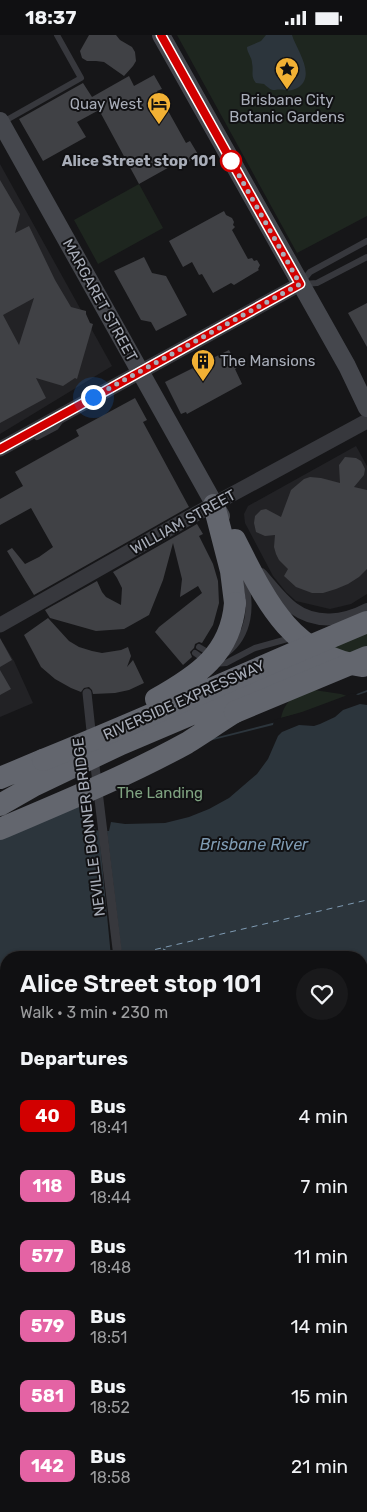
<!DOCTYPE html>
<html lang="en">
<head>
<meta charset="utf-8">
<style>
  :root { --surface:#101012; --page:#19191b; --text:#f1f3f6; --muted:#9c9d9f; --line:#303032 }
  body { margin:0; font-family:Rubik,sans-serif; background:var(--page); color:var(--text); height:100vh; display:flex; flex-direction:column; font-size:19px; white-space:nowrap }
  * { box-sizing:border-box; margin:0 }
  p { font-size:16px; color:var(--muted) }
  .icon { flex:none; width:28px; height:28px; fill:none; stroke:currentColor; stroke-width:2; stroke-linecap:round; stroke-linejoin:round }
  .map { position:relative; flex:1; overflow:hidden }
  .drawer { position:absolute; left:0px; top:916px; width:368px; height:561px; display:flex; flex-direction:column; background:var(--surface); border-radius:20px 20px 0 0; box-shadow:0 1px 4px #0004,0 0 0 1px var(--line) }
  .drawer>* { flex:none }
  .badge { padding:0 10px; border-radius:8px; font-size:18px; line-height:32px }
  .you { position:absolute; width:25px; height:25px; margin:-12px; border:4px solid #fff; border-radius:50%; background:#1a73e8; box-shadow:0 0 0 8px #1a73e833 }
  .map>.badge { position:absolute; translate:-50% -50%; box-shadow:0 0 0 2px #fff }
  h2 { padding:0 20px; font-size:19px; line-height:45px }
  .round { display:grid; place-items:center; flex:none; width:52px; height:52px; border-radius:26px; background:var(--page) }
  .headline { display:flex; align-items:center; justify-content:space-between; height:85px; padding:0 20px }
  h1 { font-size:24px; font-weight:600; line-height:38px }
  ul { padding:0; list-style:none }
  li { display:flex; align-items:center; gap:15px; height:70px; padding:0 20px }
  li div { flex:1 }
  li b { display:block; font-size:19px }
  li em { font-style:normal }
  li .badge { min-width:55px; font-weight:700; text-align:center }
  .status { display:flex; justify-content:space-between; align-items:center; height:35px; padding:0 25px; background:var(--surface); direction:ltr }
  .status svg { height:14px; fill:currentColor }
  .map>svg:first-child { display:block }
  .built { fill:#222225 }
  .green { fill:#1e261f }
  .water { fill:#2c353c }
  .pier { fill:#161618 }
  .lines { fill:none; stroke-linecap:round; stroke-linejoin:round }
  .ferry { stroke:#7f9bb3; stroke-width:1; stroke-dasharray:6 5; stroke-linecap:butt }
  .building { fill:#404145; fill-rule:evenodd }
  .service { stroke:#37383d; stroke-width:6 }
  .pedestrian { stroke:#37383d; stroke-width:9 }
  .minor { stroke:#37383d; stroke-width:12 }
  .tertiary { stroke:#37383d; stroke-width:15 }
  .secondary { stroke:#45474d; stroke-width:18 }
  .motorway { stroke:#63666e; stroke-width:22 }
  .motorway-bridge { stroke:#63666e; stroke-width:22 }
  .line-casing { stroke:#fff; stroke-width:11 }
  .line { stroke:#d20000; stroke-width:8 }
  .walk { stroke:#a8adb8; stroke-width:5; stroke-dasharray:0 9 }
  .stop-dot { fill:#fff; stroke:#d20000; stroke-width:2.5 }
  .labels { text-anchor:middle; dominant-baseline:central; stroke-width:4; stroke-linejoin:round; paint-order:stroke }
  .poi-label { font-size:15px; fill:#a8adb8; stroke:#111113 }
  .stop-label { font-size:15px; font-weight:bold; fill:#a8adb8; stroke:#111113; text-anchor:end }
  .street-label { font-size:15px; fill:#a8adb8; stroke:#111113 }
  .park-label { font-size:15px; fill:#7fa381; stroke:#111113 }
  .water-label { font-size:16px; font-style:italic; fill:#7f9bb3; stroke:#111113 }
</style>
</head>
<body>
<div class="status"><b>18:37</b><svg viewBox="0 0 49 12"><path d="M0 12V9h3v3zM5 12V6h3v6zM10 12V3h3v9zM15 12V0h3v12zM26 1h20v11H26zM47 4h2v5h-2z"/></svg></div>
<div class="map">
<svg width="367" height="1477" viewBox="0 0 367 1477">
  <rect width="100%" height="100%" fill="#161618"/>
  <!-- built -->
  <path class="built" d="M0 129 112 331 0 399Z
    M356 411 367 431V559L351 569 330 574 296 566 286 557 273 541 245 488 244 479 248 471Z
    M3 608 14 626 33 668 0 682V610Z
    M6 1410V1471H197L199 1477H0V1412Z"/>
  <!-- green -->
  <path class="green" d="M177 0H367V181L297 218Z
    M139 149 163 193 98 229 74 185Z
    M367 579V626L325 613Z
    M314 655 341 659 356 664 281 683C286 662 295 663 314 655Z
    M367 1115V1327L361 1330V1117Z
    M6 1251V1410L0 1412V1253Z"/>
  <!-- water -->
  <path class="water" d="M266 0H292C296 14 316 39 299 52 294 55 290 56 285 55 272 53 275 59 264 49L256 48C250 41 254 37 252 28 252 22 247 18 247 12L261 6Z
    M367 655V1115L361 1117V922H6V1251L0 1253V749L150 724 214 703 303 680Z"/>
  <!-- pier -->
  <path class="pier" d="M367 657V670L360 669 343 675 335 682 320 689 314 691 299 690 282 697 278 701 268 724 257 739 229 763 209 774 189 782 165 788 125 789 111 787 109 796H107L122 922H111L99 796 96 795 84 767 0 786V747L94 727 149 721 273 690 274 685 302 677 353 658 358 660Z"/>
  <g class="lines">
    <!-- ferry -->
    <path class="ferry" d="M163 914 180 922
      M123 922 367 865
      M0 952 6 951
      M361 1046 367 1040"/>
  </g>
  <!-- building -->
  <path class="building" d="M89 0H116L120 5 132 12 135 17 136 26 133 31 124 41 104 27 96 26H87L82 23 80 16Z
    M154 40 162 54 157 56 186 108 190 106 199 121 185 129 182 125 139 149 99 75 77 87 86 102 43 126 19 84 83 48 92 62 129 41 134 51Z
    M0 145 20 179 15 198 29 191 55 245 71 272 86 276V279L90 288 93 289 77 344 75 343 63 351 36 343 46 363 0 388ZM34 263 19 310 3 280Z
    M224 176 226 180 232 183 234 187 233 190 235 192 232 195 248 224 252 223 254 226 257 225 260 230 258 234 259 235 234 250 231 248 213 258 202 239 199 240 192 227 183 232 169 206Z
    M144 222 152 238 166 241 187 280 156 296 151 287 141 285 114 236Z
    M367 268V312L348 278Z
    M229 315 238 332 235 334 242 349 187 379 186 377 181 379 165 347Z
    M135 363 147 385 143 387 189 472 34 560 7 516 12 513 25 529 39 522 53 512 31 473 0 490V464L23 451 15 437 79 401 76 395Z
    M345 422 356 423 361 426 365 434 364 440 354 452 367 455V534L359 542 348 549 336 554 323 558H312L296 552 284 541 288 534 279 525 276 519 274 512 275 500 265 501 256 497 254 488 255 481 261 475 266 474 281 482 291 455 304 444 310 442 321 443 340 448 339 430Z
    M197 489 203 499 199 501 213 529 218 546 219 568 213 590 202 608 199 607 195 609 194 613 190 617 192 622 183 630 155 597 159 592 202 558 198 551 180 562 182 544 173 508 163 545 149 580 124 594 96 596 50 583 45 575 97 546 102 557 106 562 121 570 122 553 117 543 113 537Z
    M48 583 69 606 79 612 92 616 102 618 121 615 128 612 131 621 127 632 133 625 144 648 129 655 115 658 93 659 92 655 89 652 84 653 81 657 71 653 55 644 41 632 24 600Z
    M0 603 12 625 0 632Z
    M0 635 11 654 0 660Z"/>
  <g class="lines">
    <!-- service -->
    <path class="service" d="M3 87 81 43 57 0
      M301 248 310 237 367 206
      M304 249 317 248 367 222
      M37 402 56 392 61 385
      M199 612 211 619
      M195 618 205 625
      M227 618C250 600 252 571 245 545
      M214 629 226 628 255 613 291 603
      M0 1395 6 1393"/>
    <!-- pedestrian -->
    <path class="pedestrian" d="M87 658 92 705
      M94 723 118 922"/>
    <!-- minor -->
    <path class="minor" d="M261 539C271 550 281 564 293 573 316 590 344 586 367 574
      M207 1471 209 1477"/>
    <!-- tertiary -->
    <path class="tertiary" d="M0 414 300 249
      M0 590 192 481 367 386
      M361 1457 367 1455
      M307 1477 323 1471
      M339 1477 355 1471"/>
    <!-- secondary -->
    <path class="secondary" d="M161 0 347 331 367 373
      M0 86 221 481"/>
    <!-- motorway -->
    <path class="motorway" d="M214 470 231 536 235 568
      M235 505C265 564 290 621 363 631
      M0 743 43 725
      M0 770 35 750 121 709 317 626
      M0 794C63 767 127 741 187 708 203 698 219 687 235 677"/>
    <!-- motorway-bridge -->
    <path class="motorway-bridge" d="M156 664C197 641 231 619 235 568
      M235 677 367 622
      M43 725C152 681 259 632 367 587"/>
  </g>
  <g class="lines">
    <!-- line casing -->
    <g class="line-casing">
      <path id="line" d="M0 414 300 249 161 0"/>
    </g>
    <!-- line -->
    <use href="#line" class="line"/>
    <!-- walk -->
    <path class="walk" d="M93 362 300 249 231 126"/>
  </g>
  <!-- icons -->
  <defs>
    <g id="sight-pin" transform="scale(1.25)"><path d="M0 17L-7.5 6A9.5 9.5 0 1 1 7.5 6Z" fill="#f2b134" stroke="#111113"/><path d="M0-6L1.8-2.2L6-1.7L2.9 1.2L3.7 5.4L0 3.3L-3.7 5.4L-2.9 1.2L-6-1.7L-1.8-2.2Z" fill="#111"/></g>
    <g id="hotel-pin" transform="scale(1.25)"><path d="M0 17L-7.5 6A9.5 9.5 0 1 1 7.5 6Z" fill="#f2b134" stroke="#111113"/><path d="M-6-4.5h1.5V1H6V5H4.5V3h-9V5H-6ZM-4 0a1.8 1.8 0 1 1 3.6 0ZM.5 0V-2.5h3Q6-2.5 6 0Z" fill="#111"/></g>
    <g id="building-pin" transform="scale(1.25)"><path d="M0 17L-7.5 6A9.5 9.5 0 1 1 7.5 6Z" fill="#f2b134" stroke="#111113"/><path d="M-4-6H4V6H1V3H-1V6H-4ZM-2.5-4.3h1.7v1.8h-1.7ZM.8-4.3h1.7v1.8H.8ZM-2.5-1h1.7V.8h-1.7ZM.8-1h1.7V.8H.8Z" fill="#111"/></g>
  </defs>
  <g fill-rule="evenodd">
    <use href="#sight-pin" x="287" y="34"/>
    <use href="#hotel-pin" x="159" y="69"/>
    <use href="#building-pin" x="203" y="326"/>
  </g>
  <!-- markers -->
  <circle class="stop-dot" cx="231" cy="126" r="10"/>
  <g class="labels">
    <!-- poi labels -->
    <g class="poi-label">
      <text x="287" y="65">Brisbane City<tspan x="287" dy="17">Botanic Gardens</tspan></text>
      <text x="142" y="69" text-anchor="end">Quay West</text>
      <text x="220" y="326" text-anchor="start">The Mansions</text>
    </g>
    <!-- stop labels -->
    <g class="stop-label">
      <text x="216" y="126">Alice Street stop 101</text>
    </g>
    <!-- street labels -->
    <g class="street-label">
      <text transform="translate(100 265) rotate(61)">MARGARET STREET</text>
      <text transform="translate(183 487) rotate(-29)">WILLIAM STREET</text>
      <text transform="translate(184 665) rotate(-24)">RIVERSIDE EXPRESSWAY</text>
      <text transform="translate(89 792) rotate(-97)">NEVILLE BONNER BRIDGE</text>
    </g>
    <!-- park labels -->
    <g class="park-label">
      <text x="160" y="758">The Landing</text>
    </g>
    <!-- water labels -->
    <g class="water-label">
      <text x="254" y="809">Brisbane River</text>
    </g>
  </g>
</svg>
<div class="you" style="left:93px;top:362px"></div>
<section class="drawer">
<div class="headline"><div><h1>Alice Street stop 101</h1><p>Walk · 3 min · 230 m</p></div><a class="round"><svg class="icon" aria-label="heart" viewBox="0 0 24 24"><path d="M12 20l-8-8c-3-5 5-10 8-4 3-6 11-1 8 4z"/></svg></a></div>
<h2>Departures</h2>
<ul>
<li><span class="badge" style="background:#d20000;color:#fff">40</span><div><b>Bus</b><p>18:41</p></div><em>4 min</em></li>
<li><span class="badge" style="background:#e463a4;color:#fff">118</span><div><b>Bus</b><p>18:44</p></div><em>7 min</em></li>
<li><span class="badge" style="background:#e463a4;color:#fff">577</span><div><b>Bus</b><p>18:48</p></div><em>11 min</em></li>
<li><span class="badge" style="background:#e463a4;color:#fff">579</span><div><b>Bus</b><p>18:51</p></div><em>14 min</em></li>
<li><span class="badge" style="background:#e463a4;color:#fff">581</span><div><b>Bus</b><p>18:52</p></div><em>15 min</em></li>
<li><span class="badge" style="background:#e463a4;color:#fff">142</span><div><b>Bus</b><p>18:58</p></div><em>21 min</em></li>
</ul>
</section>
</div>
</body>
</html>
